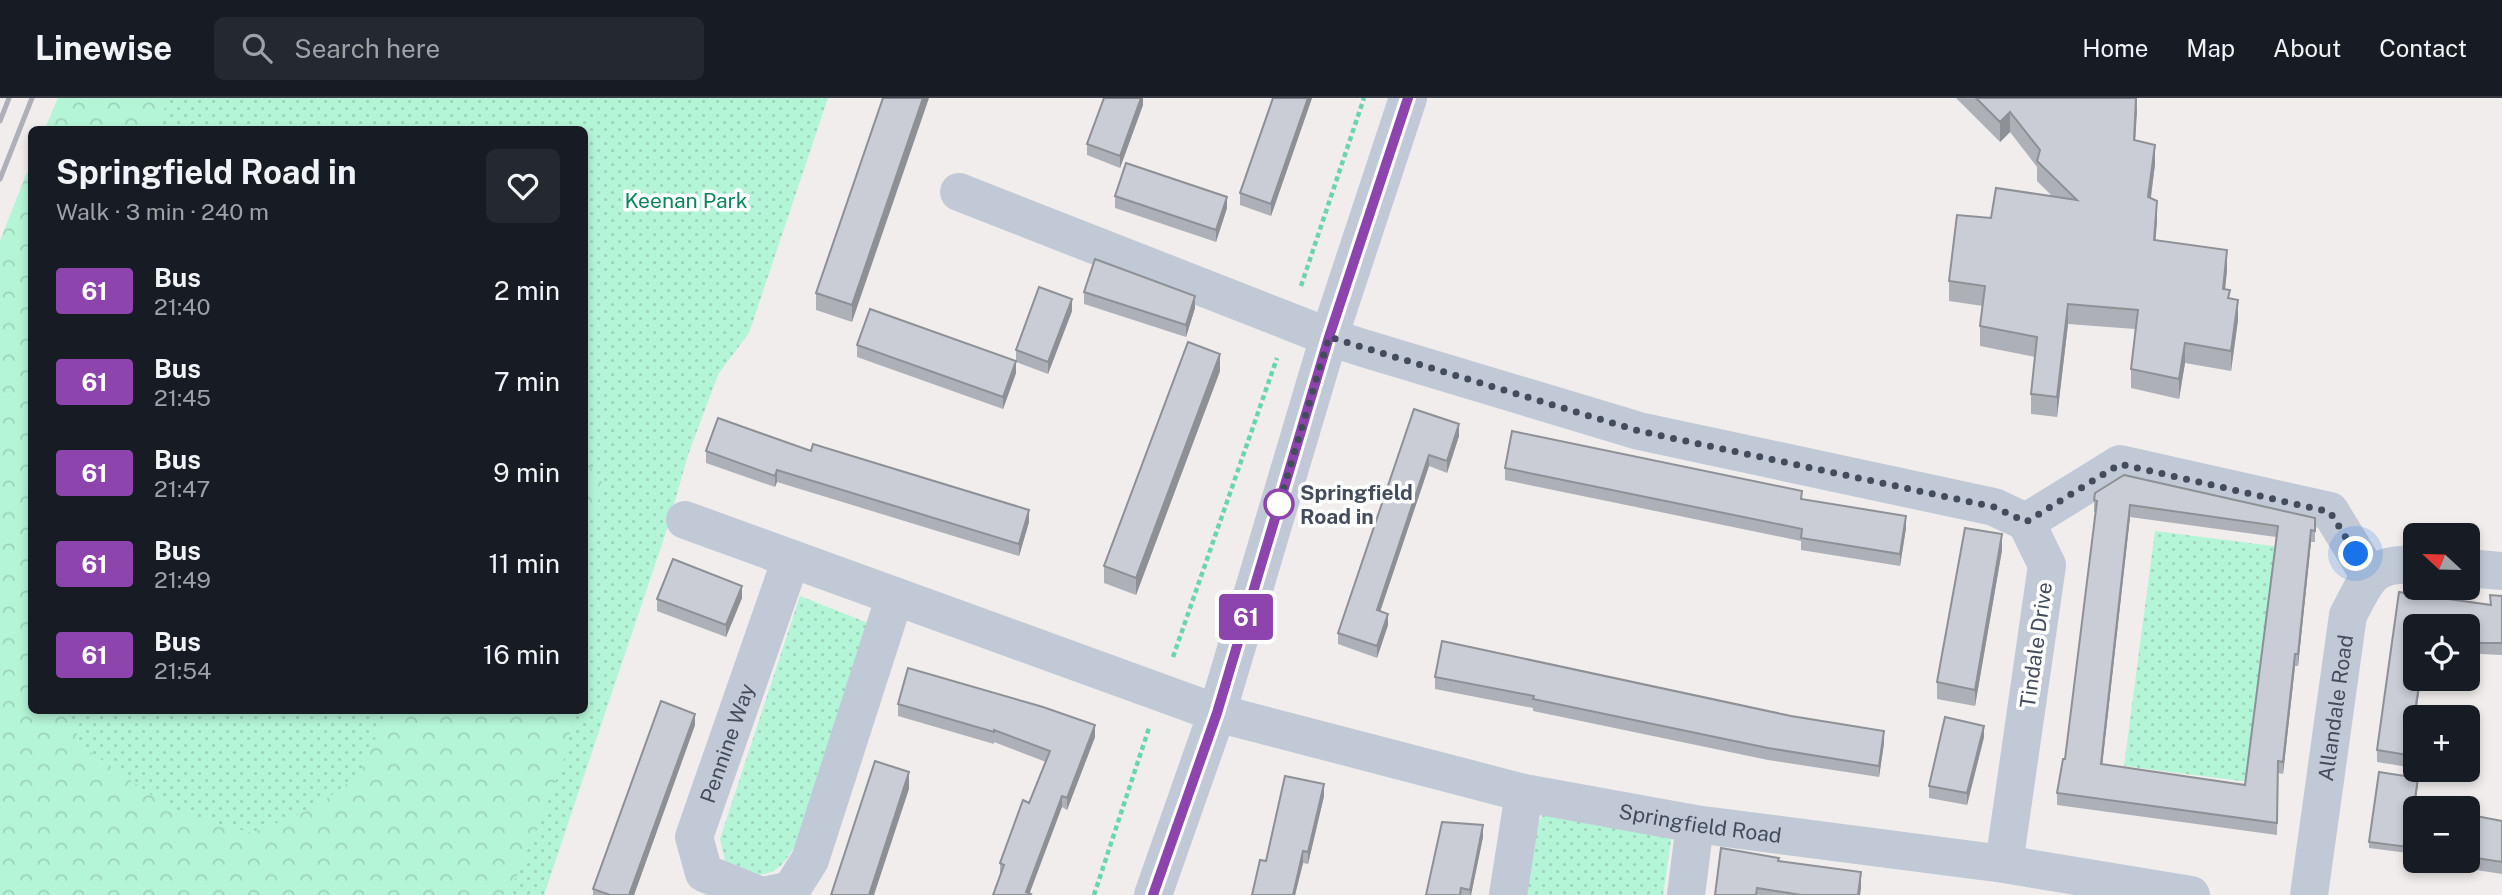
<!DOCTYPE html>
<html lang="en">
<head>
<meta charset="utf-8">
<style>
  :root { --surface:#171b24; --page:#242831; --text:#f1f3f6; --muted:#9ea1a6; --line:#363941 }
  body { margin:0; font-family:"Public Sans",sans-serif; background:var(--page); color:var(--text); height:100vh; display:flex; flex-direction:column; font-size:26px; white-space:nowrap }
  * { box-sizing:border-box; margin:0 }
  p { font-size:23px; color:var(--muted) }
  .icon { flex:none; width:38px; height:38px; fill:none; stroke:currentColor; stroke-width:2; stroke-linecap:round; stroke-linejoin:round }
  .map { position:relative; flex:1; overflow:hidden }
  .drawer { position:absolute; left:28px; top:28px; width:560px; height:588px; display:flex; flex-direction:column; background:var(--surface); border-radius:10px; box-shadow:0 4px 10px #0003 }
  .drawer>* { flex:none }
  .badge { padding:0 14px; border-radius:5px; font-size:24px; line-height:46px }
  .needle { width:46px; rotate:292deg }
  .fabs { position:absolute; left:2403px; top:425px; display:grid; gap:14px }
  .fabs a { display:grid; place-items:center; width:77px; height:77px; border-radius:10px; background:var(--surface); box-shadow:0 4px 10px #0003; font-size:35px }
  .you { position:absolute; width:35px; height:35px; margin:-18px; border:5px solid #fff; border-radius:50%; background:#1a73e8; box-shadow:0 0 0 10px #1a73e833 }
  .map>.badge { position:absolute; translate:-50% -50%; box-shadow:0 0 0 4px #fff }
  .round { display:grid; place-items:center; flex:none; width:74px; height:74px; border-radius:10px; background:var(--page) }
  .head { display:flex; align-items:center; justify-content:space-between; height:119px; padding:0 28px }
  h1 { font-size:33px; font-weight:700; line-height:52px }
  ul { padding:0; list-style:none }
  li { display:flex; align-items:center; gap:21px; height:91px; padding:0 28px }
  li div { flex:1 }
  li b { display:block; font-size:26px }
  li em { font-style:normal }
  li .badge { min-width:77px; font-weight:700; text-align:center }
  header { display:flex; align-items:center; gap:42px; box-sizing:border-box; height:98px; padding:0 35px; background:var(--surface); border-bottom:2px solid var(--line) }
  header strong { font-size:33px }
  nav { display:flex; gap:38px; margin-inline-start:auto; font-size:24px }
  .search { width:490px; height:63px; background:var(--page); display:flex; align-items:center; gap:18px; box-sizing:border-box; padding:0 24px; border-radius:10px; color:var(--muted); font-size:26px }
  .map>svg:first-child { display:block }
  .grass { fill:url(#grass-dots) }
  .forest { fill:url(#forest-crowns) }
  .lines { fill:none; stroke-linecap:round; stroke-linejoin:round }
  .path { stroke:#68d5b1; stroke-width:4.5; stroke-dasharray:5 3.5; stroke-linecap:butt }
  .street { stroke:#c1c9d6; stroke-width:38 }
  .rail { stroke:#aeb0b8; stroke-width:5 }
  .wall { fill:#aeb0b7; fill-rule:evenodd }
  .shaded-wall { fill:#8d9095 }
  .building { fill:#cacdd5; stroke:#8d9095; stroke-width:2; fill-rule:evenodd }
  .line-casing { stroke:#fff; stroke-width:16 }
  .line { stroke:#8e44ad; stroke-width:10 }
  .walk { stroke:#434c5c; stroke-width:7; stroke-dasharray:0 12.6 }
  .stop-dot { fill:#fff; stroke:#8e44ad; stroke-width:3.5 }
  .labels { text-anchor:middle; dominant-baseline:central; stroke-width:7; stroke-linejoin:round; paint-order:stroke }
  .park-label { font-size:21px; fill:#0b855c; stroke:#fff }
  .stop-label { font-size:21px; font-weight:bold; fill:#434c5c; stroke:#fff; text-anchor:start }
  .street-label { font-size:21px; fill:#434c5c; stroke:#fff }
</style>
</head>
<body>
<header>
<strong>Linewise</strong>
<div class="search"><svg class="icon" aria-label="search" viewBox="0 0 24 24"><circle cx="10" cy="10" r="6"/><path d="M15 15l6 6"/></svg>Search here</div>
<nav><a>Home</a><a>Map</a><a>About</a><a>Contact</a></nav>
</header>
<div class="map">
<svg width="2502" height="797" viewBox="0 0 2502 797">
  <defs>
    <pattern id="grass-dots" width="8" height="8" patternUnits="userSpaceOnUse" patternTransform="scale(1.75)"><rect width="8" height="8" fill="#b4f4d7"/><path d="M2 2h.1M6 6h.1" fill="none" stroke="#9cd3bb" stroke-width="1.8" stroke-linecap="round"/></pattern>
    <pattern id="forest-crowns" width="20" height="18" patternUnits="userSpaceOnUse" patternTransform="scale(1.75)"><rect width="20" height="18" fill="#b4f4d7"/><path d="M2 6a3 3 0 1 1 6 0M12 15a3 3 0 1 1 6 0" fill="none" stroke="#9cd3bb"/></pattern>
  </defs>
  <rect width="100%" height="100%" fill="#f0edec"/>
  <!-- grass -->
  <path class="grass" d="M58 0H828L749 235 719 275 707 306 688 357 666 434 544 797H0V143L31 65 32 612H584V32L45 31Z
    M2155 433 2288 450 2257 685 2124 668Z
    M800 498 868 525 795 748C778 775 773 777 741 778L726 766 720 741Z
    M1548 709 1669 726 1671 742 1663 797H1524L1537 726Z"/>
  <!-- forest -->
  <path class="forest" d="M58 0H168L158 31H45Z
    M31 65 32 612 67 613 82 648 174 713 252 735 314 710 360 676 387 613H575L563 665 517 778 503 797H0V143Z
    M585 366H588L606 389 585 425Z"/>
  <g class="lines">
    <!-- path -->
    <path class="path" d="M1301 188 1364 0
      M1173 559 1277 260
      M1094 797 1149 630"/>
    <!-- street -->
    <g class="street">
      <path d="M959 94 1329 239 1363 250 1639 333 1994 409 2026 424 2047 467 2004 766"/>
      <path id="s1" d="M685 422 1217 615 1524 695 1695 726 2004 766 2191 797"/>
      <path d="M2026 424 2120 366 2330 413 2369 477"/>
      <path d="M2468 470 2502 473"/>
      <path id="s2" d="M759 797 704 775 694 739 791 461"/>
      <path d="M767 797 791 792 810 762 895 498"/>
      <path d="M1153 797 1217 615 1329 239 1408 0"/>
      <path d="M1508 797 1524 695"/>
      <path d="M1686 797 1695 726"/>
      <path id="s3" d="M2309 797 2348 517C2367 482 2370 464 2415 467"/>
    </g>
    <!-- rail -->
    <path class="rail" d="M0 23 9 0
      M0 81 32 0"/>
  </g>
  <!-- wall -->
  <path class="wall" d="M883 0 852 224 816 212V195Z
    M1143 0V7L1120 70 1087 57V46Z
    M1273 0H1312L1271 118 1240 107V95Z
    M1956 0H2137L2135 42 2155 66 2151 100 2157 123 2155 142 2227 172 2225 191 2238 222 2231 273 2185 265 2179 301 2131 290V271L2135 231 2068 226 2057 319 2031 316V296L2035 259 1980 248V228L1983 208 1949 203V183L1991 120 2053 99 2037 83V69L2010 34 2000 44Z
    M1115 98 1227 110 1216 144 1115 110Z
    M1084 194 1195 210 1186 239 1084 206Z
    M1072 213 1048 276 1016 264V275L1003 311 857 259V247L1016 263V252Z
    M1220 273 1136 497 1104 485V468Z
    M1414 311 1459 338 1447 375 1429 368 1380 513 1388 527 1377 560 1338 546V535Z
    M706 353H811L1029 424 1019 458 777 384 775 389 706 365Z
    M1505 370 1906 430 1900 468 1801 452V443L1505 382Z
    M2094 402 2315 420V444H2311L2298 568H2295L2283 676 2278 675 2277 737 2057 707V695L2065 661 2096 414H2094ZM2130 419 2276 439 2245 687 2102 667Z
    M2002 452 1975 608 1937 601V584Z
    M2399 494 2490 506V497L2502 498V557L2481 556 2468 553V528H2415V581H2421L2408 669 2377 664V652Z
    M742 500 726 539 657 513V501Z
    M1435 579 1884 645 1879 679 1768 662 1533 613V610L1435 591Z
    M898 606 1095 639 1067 712 1062 709 1000 777V765L1029 705 1046 664 994 644V646L898 618Z
    M695 627 634 797H593V791Z
    M1984 639 1967 707 1929 700V688Z
    M2418 686 2408 755 2369 750V744Z
    M1324 698 1308 766 1303 765 1295 797H1252L1266 763Z
    M2502 723V776L2470 771V759Z
    M1483 739 1471 797H1426Z
    M1779 763 1861 789 1860 797H1715Z"/>
  <!-- shaded-wall -->
  <path class="shaded-wall" d="M923 0H929L852 224V207Z
    M1141 0H1143V7L1120 70V58Z
    M1308 0H1312L1271 118V106Z
    M2137 0V14L2134 61V42Z
    M2010 14V34L2000 44V24Z
    M2155 47V66L2148 119V99Z
    M1227 99V110L1216 144V132Z
    M2157 103V123L2154 162V142Z
    M2227 152V172L2223 211V191Z
    M1195 198V210L1186 239V227Z
    M1072 201V213L1048 276V264Z
    M2238 202V222L2231 273V253Z
    M2068 206V226L2057 319V299Z
    M2185 245V265L2179 301V281Z
    M1220 256V273L1136 497V480Z
    M1016 263V275L1003 311V299Z
    M1459 326V338L1447 375V363Z
    M1429 357V368L1377 523V512Z
    M777 372V384L775 389V378Z
    M2130 407V419L2101 678V666Z
    M1029 412V424L1019 458V446Z
    M1906 418V430L1900 468V456Z
    M2311 432V444L2298 568V556Z
    M2002 436V452L1975 608V592Z
    M742 488V500L726 539V527Z
    M1388 516V527L1377 560V548Z
    M2295 556V568L2283 676V664Z
    M2420 581H2421L2408 669V657Z
    M695 616V627L634 797H629Z
    M1095 627V639L1067 712V700Z
    M1984 628V639L1967 707V695Z
    M1884 633V645L1879 679V668Z
    M909 674V691L874 797H869Z
    M2418 680V686L2408 755V749Z
    M1324 686V698L1308 766V754Z
    M1062 698V709L1029 797 1026 794Z
    M1483 727V739L1471 797H1470V792Z
    M1303 753V765L1295 797H1293Z
    M1861 774V789L1860 797H1858Z"/>
  <!-- building -->
  <path class="building" d="M883 0H923L852 207 816 195Z
    M1104 0H1141L1120 58 1087 46Z
    M1273 0H1308L1271 106 1240 95Z
    M1976 0H2136L2134 42 2155 47 2148 99 2157 103 2154 142 2227 152 2223 191 2230 192 2228 200 2238 202 2231 253 2185 245 2179 281 2131 271 2138 212 2068 206 2057 299 2031 296 2037 239 1980 228 1985 188 1949 183 1957 117 1991 120 1996 90 2077 102 2037 63 2040 52 2010 14 2000 24Z
    M1126 65 1227 99 1216 132 1115 98Z
    M1095 161 1195 198 1186 227 1084 194Z
    M1039 189 1072 201 1048 264 1016 252Z
    M870 211 1016 263 1003 299 857 247Z
    M1188 244 1220 256 1136 480 1104 468Z
    M1414 311 1459 326 1447 363 1429 357 1377 512 1388 516 1377 548 1338 535Z
    M718 320 811 353 813 346 1029 412 1019 446 777 372 775 378 706 353Z
    M1512 333 1802 393 1801 401 1906 418 1900 456 1801 440 1802 431 1505 370Z
    M2124 377 2315 420V433L2311 432 2298 556H2295L2283 664 2278 663 2277 725 2057 695 2063 661H2065L2097 403 2094 402 2095 395ZM2130 407 2278 428 2245 687 2101 666Z
    M1965 430 2002 436 1975 592 1937 584Z
    M673 461 742 488 726 527 657 501Z
    M2399 494 2491 507 2490 497 2502 498V545H2481L2468 541V528H2415V581H2420L2408 657 2377 652Z
    M1442 543 1791 618 1884 633 1879 668 1768 650 1533 601 1534 598 1435 579Z
    M908 570 1043 609 1095 627 1067 700 1062 698 1026 794 1031 796 1030 797H993L1004 767 1000 765 1023 702 1029 705 1050 653 994 632V634L898 606Z
    M661 603 695 616 629 797H610L593 791Z
    M1945 619 1984 628 1967 695 1929 688Z
    M875 663 909 674 869 797H831Z
    M2379 674 2418 680 2408 749 2369 744Z
    M1285 678 1324 686 1308 754 1303 753 1293 797H1252L1260 762 1266 763Z
    M2476 718 2502 723V764L2470 759Z
    M1442 724 1483 727 1470 792 1461 790 1460 797H1426Z
    M1721 750 1779 760 1778 763 1861 774 1858 797H1801L1757 790 1756 797H1715Z"/>
  <g class="lines">
    <!-- line casing -->
    <g class="line-casing">
      <path id="line" d="M1153 797 1217 615 1329 239 1408 0"/>
    </g>
    <!-- line -->
    <use href="#line" class="line"/>
    <!-- walk -->
    <path class="walk" d="M1279 406 1276 416 1329 239 1639 333 1994 409 2026 424 2120 366 2330 414 2356 456"/>
  </g>
  <!-- markers -->
  <circle class="stop-dot" cx="1279" cy="406" r="14"/>
  <g class="labels">
    <!-- park labels -->
    <g class="park-label">
      <text x="686" y="102">Keenan Park</text>
    </g>
    <!-- stop labels -->
    <g class="stop-label">
      <text x="1300" y="394">Springfield<tspan x="1300" dy="24">Road in</tspan></text>
    </g>
    <!-- street labels -->
    <g class="street-label">
      <text transform="translate(2036 547) rotate(-82)">Tindale Drive</text>
      <text stroke="none"><textPath href="#s3" startOffset="189">Allandale Road</textPath></text>
      <text stroke="none"><textPath href="#s2" startOffset="196">Pennine Way</textPath></text>
      <text stroke="none"><textPath href="#s1" startOffset="1062">Springfield Road</textPath></text>
    </g>
  </g>
</svg>
<div class="fabs">
<a><svg class="needle" viewBox="-14 -14 28 28"><path d="M0-13l5 13h-10z" fill="#e53935"/><path d="M0 13l5-13h-10z" fill="#9ea1a6"/></svg></a>
<a><svg class="icon" aria-label="locate" viewBox="0 0 24 24"><circle cx="12" cy="12" r="6"/><path d="M12 2v4M12 18v4M2 12h4M18 12h4"/></svg></a>
<a>+</a>
<a>−</a>
</div>
<div class="you" style="left:2356px;top:456px"></div>
<b class="badge" style="left:1246px;top:519px;background:#8e44ad;color:#fff">61</b>
<section class="drawer">
<div class="head"><div><h1>Springfield Road in</h1><p>Walk · 3 min · 240 m</p></div><a class="round"><svg class="icon" aria-label="heart" viewBox="0 0 24 24"><path d="M12 20l-8-8c-3-5 5-10 8-4 3-6 11-1 8 4z"/></svg></a></div>
<ul>
<li><span class="badge" style="background:#8e44ad;color:#fff">61</span><div><b>Bus</b><p>21:40</p></div><em>2 min</em></li>
<li><span class="badge" style="background:#8e44ad;color:#fff">61</span><div><b>Bus</b><p>21:45</p></div><em>7 min</em></li>
<li><span class="badge" style="background:#8e44ad;color:#fff">61</span><div><b>Bus</b><p>21:47</p></div><em>9 min</em></li>
<li><span class="badge" style="background:#8e44ad;color:#fff">61</span><div><b>Bus</b><p>21:49</p></div><em>11 min</em></li>
<li><span class="badge" style="background:#8e44ad;color:#fff">61</span><div><b>Bus</b><p>21:54</p></div><em>16 min</em></li>
</ul>
</section>
</div>
</body>
</html>
